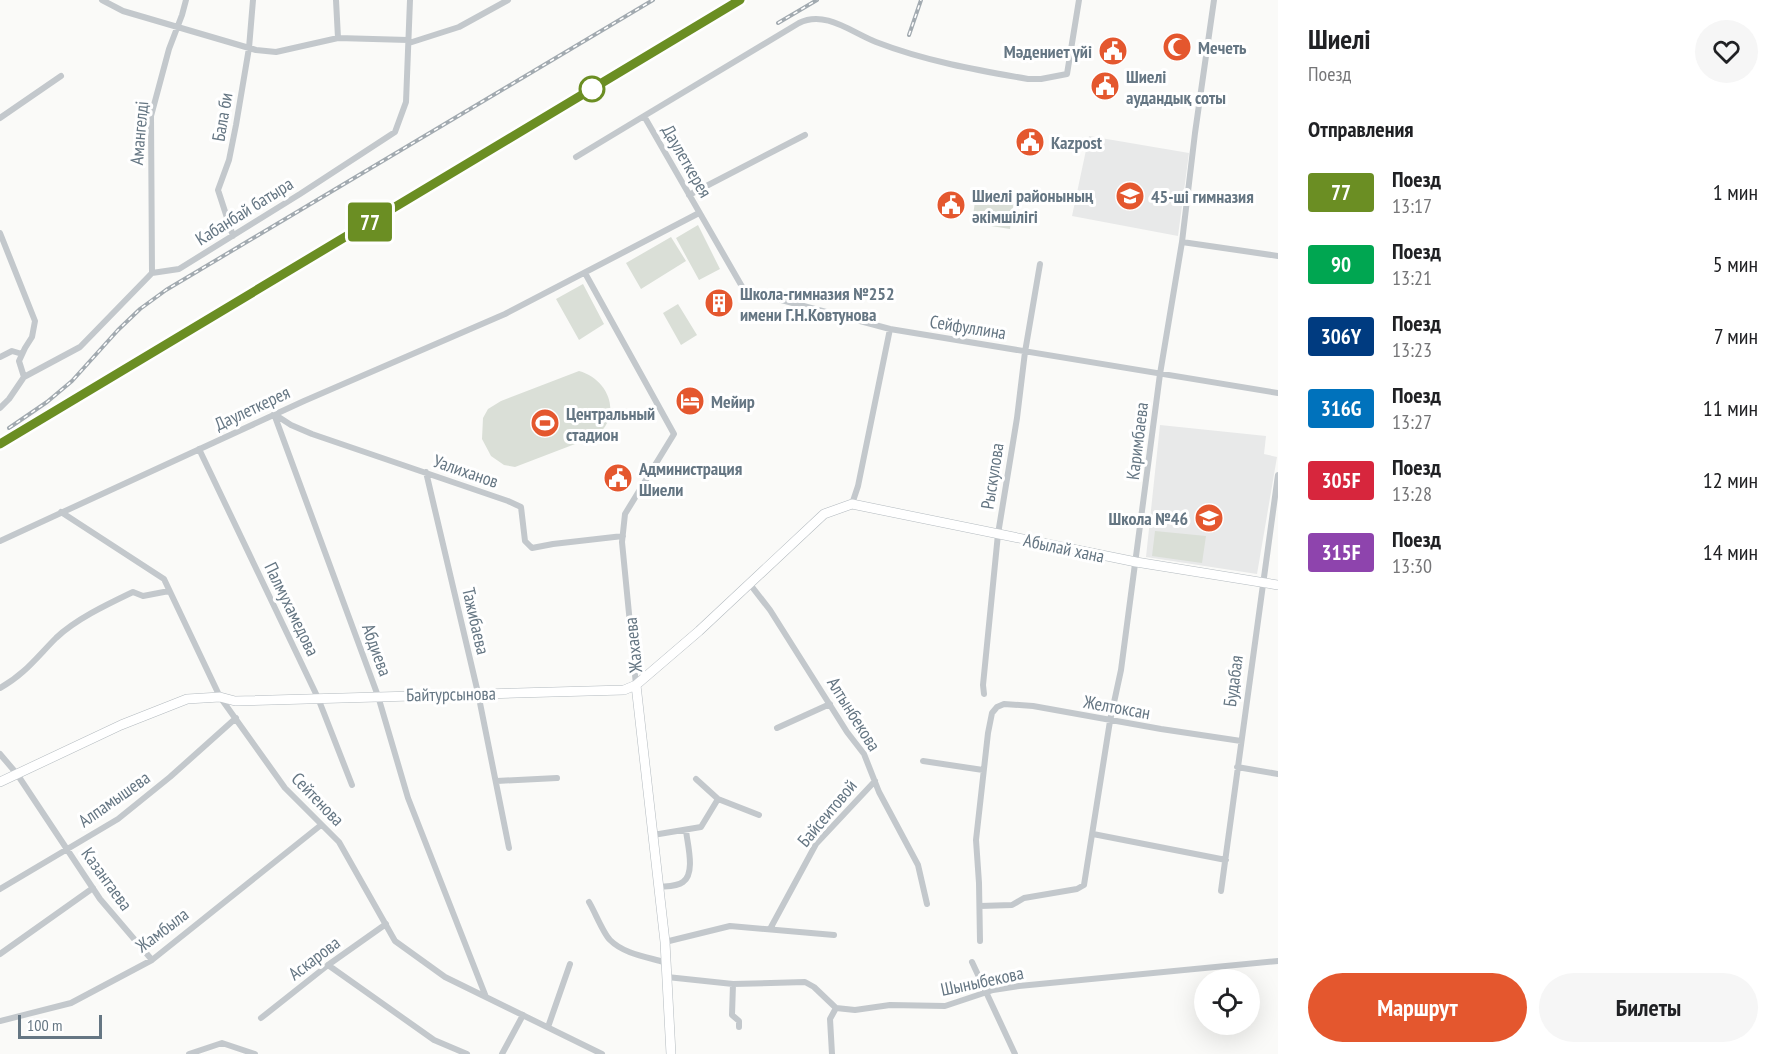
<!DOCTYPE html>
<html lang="ru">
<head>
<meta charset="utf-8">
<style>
  :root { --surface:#fff; --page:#f6f6f6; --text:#202124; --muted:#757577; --accent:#e4572e }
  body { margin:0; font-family:"PT Sans Narrow",sans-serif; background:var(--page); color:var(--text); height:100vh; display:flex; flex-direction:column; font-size:22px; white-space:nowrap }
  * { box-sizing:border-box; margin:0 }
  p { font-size:20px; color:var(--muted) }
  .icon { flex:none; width:33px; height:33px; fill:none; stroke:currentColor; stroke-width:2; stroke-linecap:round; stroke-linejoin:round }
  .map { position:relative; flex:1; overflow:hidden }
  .drawer { display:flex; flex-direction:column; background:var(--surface); width:510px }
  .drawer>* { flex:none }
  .badge { padding:0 12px; border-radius:4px; font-size:21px; line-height:39px }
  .buttons { position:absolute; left:1194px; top:969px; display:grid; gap:12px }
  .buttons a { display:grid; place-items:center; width:66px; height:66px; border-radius:50%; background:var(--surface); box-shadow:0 6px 24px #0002; font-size:30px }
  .scale { position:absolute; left:18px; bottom:15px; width:84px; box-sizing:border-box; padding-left:6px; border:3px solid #657683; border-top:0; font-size:16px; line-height:21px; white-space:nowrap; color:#657683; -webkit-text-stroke:4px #fff; paint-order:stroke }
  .map>.badge { position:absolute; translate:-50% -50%; box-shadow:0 0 0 3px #fff }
  h2 { padding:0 30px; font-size:22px; line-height:54px }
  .round { display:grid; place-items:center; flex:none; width:63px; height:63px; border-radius:32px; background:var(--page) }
  .overview { display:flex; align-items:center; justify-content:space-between; height:102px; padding:0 30px }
  h1 { font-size:28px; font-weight:600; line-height:45px }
  .primary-button { display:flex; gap:12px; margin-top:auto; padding:12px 30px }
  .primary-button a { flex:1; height:69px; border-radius:36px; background:var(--accent); color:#fff; font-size:24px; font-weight:600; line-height:69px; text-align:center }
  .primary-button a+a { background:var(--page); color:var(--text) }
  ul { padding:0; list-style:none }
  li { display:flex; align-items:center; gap:18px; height:72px; padding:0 30px }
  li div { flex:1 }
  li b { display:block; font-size:22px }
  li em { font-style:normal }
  li .badge { min-width:66px; font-weight:700; text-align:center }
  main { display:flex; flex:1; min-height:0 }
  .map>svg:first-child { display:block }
  .built { fill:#e8e9e9 }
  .green { fill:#dadfd7 }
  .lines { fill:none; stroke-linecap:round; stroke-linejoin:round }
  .secondary-casing { stroke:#b3babf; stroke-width:10 }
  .street { stroke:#c3c8cc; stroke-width:6 }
  .secondary { stroke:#fff; stroke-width:9 }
  .rail-casing { stroke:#a2aab0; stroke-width:4 }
  .rail { stroke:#fff; stroke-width:1.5; stroke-dasharray:4.5; stroke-linecap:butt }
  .line-casing { stroke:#fff; stroke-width:14 }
  .line { stroke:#6b8e23; stroke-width:9 }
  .stop-dot { fill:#fff; stroke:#6b8e23; stroke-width:3 }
  .labels { text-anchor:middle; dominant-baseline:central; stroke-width:6; stroke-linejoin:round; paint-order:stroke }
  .poi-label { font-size:18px; font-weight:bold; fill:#657683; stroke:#fff; text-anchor:start }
  .street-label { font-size:18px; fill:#657683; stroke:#fff }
</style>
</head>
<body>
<main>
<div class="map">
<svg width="1278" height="1054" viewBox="0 0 1278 1054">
  <rect width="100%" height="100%" fill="#fafaf8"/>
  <!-- built -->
  <path class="built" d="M1089 136 1189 153 1178 236 1072 216Z
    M1160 425 1266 436 1264 454 1277 457 1257 574 1146 557Z"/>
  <!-- green -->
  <path class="green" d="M976 194 1014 200 1010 229 972 223Z
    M698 225 720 269 699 280 676 238Z
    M671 237 686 261 641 289 626 263Z
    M583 284 604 324 579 340 556 299Z
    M678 304 697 335 681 345 663 313Z
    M579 371C609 379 623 416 596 436L515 467 504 465 491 456 482 439 483 418 488 409 501 401Z
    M1155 531 1206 536 1202 563 1152 556Z"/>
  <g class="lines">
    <!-- secondary casing -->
    <g class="secondary-casing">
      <path id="secondary" d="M636 685 665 942 671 1054
        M0 782 121 725 187 699 220 697 235 701 624 690 636 685 699 631 824 514 852 504 1136 562 1278 585"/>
    </g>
    <!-- street -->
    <path class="street" d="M102 0 123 11 256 50 276 52 338 38 408 40
      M336 0 338 38
      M1079 0 1067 74 1041 79H1028C976 70 925 61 876 42 851 32 825 10 799 23L644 116 744 290 890 329 1278 393
      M409 43 459 27 508 0
      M0 118 61 76
      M576 157 644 116
      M689 195 805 135
      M0 233 35 321 32 337 25 348 19 361 24 377
      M233 236 218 190 229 160 236 125 249 48 253 0
      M1182 242 1278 256
      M152 273 151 116 169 49 182 15 186 0
      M585 273 674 434 625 514 622 542 636 685
      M0 357 12 351 22 354
      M0 408 9 399 24 377 80 347 152 273 179 269 300 194 395 132 406 102 410 0
      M274 414 378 696 408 798 486 997
      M274 414 291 425 312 434 508 501 521 507 525 541 532 548 553 544 623 536
      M199 449 318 698 352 785
      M426 472 478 693 509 848
      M852 504 858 486 890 329
      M61 512 164 579 220 697 285 788 339 842 395 941 445 977 602 1054
      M0 541 304 401 505 314 699 213
      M749 583 770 610 847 732 864 754 879 792 918 865 927 904
      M0 688C24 675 37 657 56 638 76 619 108 604 133 592L143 596 169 591
      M984 694 983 685 998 534 1017 418 1025 352 1040 264
      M777 728 830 704
      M0 754 17 774 100 899 152 960
      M923 761 983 770
      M1237 767 1278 774
      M497 781 557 778
      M718 799 759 815
      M1093 834 1226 860
      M653 835 701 827 718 799 696 779
      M658 887C666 886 676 887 683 882 696 873 687 843 686 830
      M0 889 118 819 170 777 236 718
      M1221 891 1278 475
      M589 902C595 912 603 933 610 940 624 954 647 957 664 962
      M980 906 1012 905 1024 898 1077 889 1084 885 1110 721 1121 670 1160 374 1182 242 1195 133 1214 0
      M770 929 816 844 875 781
      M980 941 979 883 976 840 988 733 992 713 997 707 1004 704 1033 706 1161 729 1241 741
      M665 942 730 926 834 935
      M0 954 93 888
      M972 962 1015 1054
      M328 965 434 1040 467 1054
      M667 977 733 984 805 982 814 987 836 1008 855 1010 890 1005 945 1006 993 990 1019 986 1278 961
      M733 984 732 1015 739 1021V1027
      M261 1018 328 965 386 924
      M0 1021 71 1003 152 960 321 825
      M548 1027 570 964
      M189 1054 222 1043 255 1054
      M502 1054 523 1015
      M832 1054 830 1019 836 1008"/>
    <!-- secondary -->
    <use href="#secondary" class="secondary"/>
    <!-- rail casing -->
    <g class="rail-casing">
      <path id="rail" d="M778 23 817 0
        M909 35 921 0
        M9 428 47 402 72 381 118 330 140 309 166 290 653 0
        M0 444 741 0"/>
    </g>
    <!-- rail -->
    <use href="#rail" class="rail"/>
  </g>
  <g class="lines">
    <!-- line casing -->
    <g class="line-casing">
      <path id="line" d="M0 444 740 0"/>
    </g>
    <!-- line -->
    <use href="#line" class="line"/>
  </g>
  <!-- icons -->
  <defs>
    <g id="mosque-disc" transform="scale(1.5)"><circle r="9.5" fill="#e4572e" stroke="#fff"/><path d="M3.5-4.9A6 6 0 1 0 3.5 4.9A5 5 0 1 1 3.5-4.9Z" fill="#fff"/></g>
    <g id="civic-disc" transform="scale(1.5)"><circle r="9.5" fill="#e4572e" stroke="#fff"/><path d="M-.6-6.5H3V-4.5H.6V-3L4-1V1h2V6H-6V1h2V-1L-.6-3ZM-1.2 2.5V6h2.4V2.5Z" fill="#fff"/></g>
    <g id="school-disc" transform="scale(1.5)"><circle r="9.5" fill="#e4572e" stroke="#fff"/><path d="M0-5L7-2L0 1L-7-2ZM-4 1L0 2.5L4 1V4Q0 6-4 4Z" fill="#fff"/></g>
    <g id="building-disc" transform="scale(1.5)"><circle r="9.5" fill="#e4572e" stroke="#fff"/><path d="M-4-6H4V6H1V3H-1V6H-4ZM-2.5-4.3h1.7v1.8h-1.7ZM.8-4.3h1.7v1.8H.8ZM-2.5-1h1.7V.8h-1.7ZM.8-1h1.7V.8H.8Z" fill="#fff"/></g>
    <g id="hotel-disc" transform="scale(1.5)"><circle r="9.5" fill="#e4572e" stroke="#fff"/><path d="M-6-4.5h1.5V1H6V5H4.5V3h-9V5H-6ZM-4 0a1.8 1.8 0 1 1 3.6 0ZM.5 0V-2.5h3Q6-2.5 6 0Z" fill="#fff"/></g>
    <g id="stadium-disc" transform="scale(1.5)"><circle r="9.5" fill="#e4572e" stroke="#fff"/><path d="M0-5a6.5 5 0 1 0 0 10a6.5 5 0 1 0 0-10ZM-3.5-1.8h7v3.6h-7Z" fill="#fff"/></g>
  </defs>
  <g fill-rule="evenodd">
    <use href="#mosque-disc" x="1177" y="47"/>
    <use href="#civic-disc" x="1113" y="51"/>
    <use href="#civic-disc" x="1105" y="86"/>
    <use href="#civic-disc" x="1030" y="142"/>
    <use href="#school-disc" x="1130" y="196"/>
    <use href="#civic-disc" x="951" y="205"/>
    <use href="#building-disc" x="719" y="303"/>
    <use href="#hotel-disc" x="690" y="401"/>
    <use href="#stadium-disc" x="545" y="423"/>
    <use href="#civic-disc" x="618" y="478"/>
    <use href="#school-disc" x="1209" y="518"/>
  </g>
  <!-- markers -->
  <circle class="stop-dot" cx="592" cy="89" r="12"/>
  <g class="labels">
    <!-- poi labels -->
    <g class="poi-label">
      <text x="1198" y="47">Мечеть</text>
      <text x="1092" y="51" text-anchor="end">Мәдениет үйі</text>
      <text x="1126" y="76">Шиелі<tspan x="1126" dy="21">аудандық соты</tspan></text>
      <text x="1051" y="142">Kazpost</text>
      <text x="972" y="195">Шиелі районының<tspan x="972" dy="21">әкімшілігі</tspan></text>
      <text x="1151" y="196">45-ші гимназия</text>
      <text x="740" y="293">Школа-гимназия №252<tspan x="740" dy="21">имени Г.Н.Ковтунова</tspan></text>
      <text x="711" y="401">Мейир</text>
      <text x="566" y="413">Центральный<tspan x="566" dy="21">стадион</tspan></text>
      <text x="639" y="468">Администрация<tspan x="639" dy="21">Шиели</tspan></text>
      <text x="1188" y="518" text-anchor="end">Школа №46</text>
    </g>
    <!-- street labels -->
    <g class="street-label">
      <text transform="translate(222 117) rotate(-80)">Бала би</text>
      <text transform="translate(139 133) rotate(-85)">Амангелді</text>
      <text transform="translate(687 161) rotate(60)">Даулеткерея</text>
      <text transform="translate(244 211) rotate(-32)">Кабанбай батыра</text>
      <text transform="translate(968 327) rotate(9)">Сейфуллина</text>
      <text transform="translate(252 408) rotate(-25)">Даулеткерея</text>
      <text transform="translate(1137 441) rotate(-83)">Каримбаева</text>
      <text transform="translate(466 471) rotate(19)">Уалиханов</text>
      <text transform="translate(992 476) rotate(-81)">Рыскулова</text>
      <text transform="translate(1064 548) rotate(12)">Абылай хана</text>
      <text transform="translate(292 609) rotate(64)">Палмухамедова</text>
      <text transform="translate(476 621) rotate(77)">Тажибаева</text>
      <text transform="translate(633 645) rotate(-96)">Жахаева</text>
      <text transform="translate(377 650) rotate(70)">Абдиева</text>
      <text transform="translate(1233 681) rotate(-82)">Будабая</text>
      <text transform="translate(451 694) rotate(-1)">Байтурсынова</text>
      <text transform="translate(1117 707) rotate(10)">Желтоксан</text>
      <text transform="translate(854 714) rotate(58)">Алтынбекова</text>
      <text transform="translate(114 799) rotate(-35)">Алпамышева</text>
      <text transform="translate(318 799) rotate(46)">Сейтенова</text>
      <text transform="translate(827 813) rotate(-50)">Байсеитовой</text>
      <text transform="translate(107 879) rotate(54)">Казантаева</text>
      <text transform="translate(162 930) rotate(-37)">Жамбыла</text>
      <text transform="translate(314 958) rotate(-37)">Аскарова</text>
      <text transform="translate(982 981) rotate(-12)">Шыныбекова</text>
    </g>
  </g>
</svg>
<div class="buttons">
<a><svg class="icon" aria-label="locate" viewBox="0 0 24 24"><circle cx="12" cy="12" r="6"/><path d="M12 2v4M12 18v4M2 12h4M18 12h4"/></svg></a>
</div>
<div class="scale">100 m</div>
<b class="badge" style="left:370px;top:222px;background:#6b8e23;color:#fff">77</b>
</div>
<section class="drawer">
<div class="overview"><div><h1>Шиелі</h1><p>Поезд</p></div><a class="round"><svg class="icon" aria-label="heart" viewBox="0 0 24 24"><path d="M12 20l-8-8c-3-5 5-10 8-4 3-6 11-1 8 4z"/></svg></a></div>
<h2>Отправления</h2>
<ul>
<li><span class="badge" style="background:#6b8e23;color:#fff">77</span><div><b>Поезд</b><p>13:17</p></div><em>1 мин</em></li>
<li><span class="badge" style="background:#00a651;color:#fff">90</span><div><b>Поезд</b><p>13:21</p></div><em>5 мин</em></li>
<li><span class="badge" style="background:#003b80;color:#fff">306Y</span><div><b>Поезд</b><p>13:23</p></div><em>7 мин</em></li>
<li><span class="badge" style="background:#0072bc;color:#fff">316G</span><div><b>Поезд</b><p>13:27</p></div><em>11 мин</em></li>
<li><span class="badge" style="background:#d7263d;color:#fff">305F</span><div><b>Поезд</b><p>13:28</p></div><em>12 мин</em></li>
<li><span class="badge" style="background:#8e44ad;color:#fff">315F</span><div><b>Поезд</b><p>13:30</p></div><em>14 мин</em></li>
</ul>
<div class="primary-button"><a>Маршрут</a><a>Билеты</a></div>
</section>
</main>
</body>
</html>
